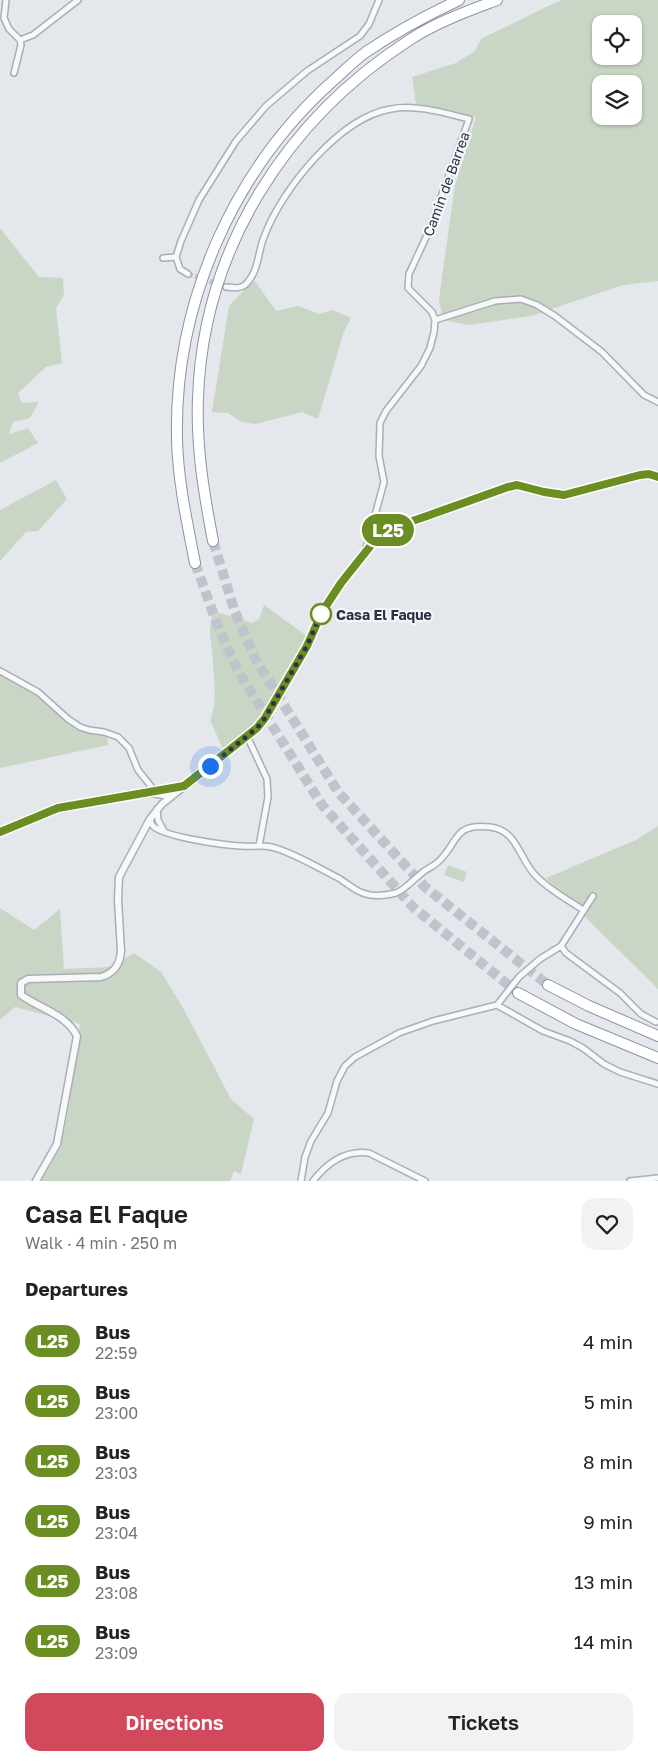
<!DOCTYPE html>
<html lang="en">
<head>
<meta charset="utf-8">
<style>
  :root { --surface:#fff; --page:#f2f2f2; --text:#222; --muted:#767676; --accent:#d1495b }
  body { margin:0; font-family:"Golos Text",sans-serif; background:var(--page); color:var(--text); height:100vh; display:flex; flex-direction:column; font-size:19px; white-space:nowrap }
  * { box-sizing:border-box; margin:0 }
  p { font-size:16px; color:var(--muted) }
  .icon { flex:none; width:28px; height:28px; fill:none; stroke:currentColor; stroke-width:2; stroke-linecap:round; stroke-linejoin:round }
  .map { position:relative; height:1181px; overflow:hidden }
  .details { display:flex; flex-direction:column; background:var(--surface); flex:1 }
  .details>* { flex:none }
  .badge { padding:0 10px; border-radius:16px; font-size:18px; line-height:32px }
  .buttons { position:absolute; left:592px; top:15px; display:grid; gap:10px }
  .buttons a { display:grid; place-items:center; width:50px; height:50px; border-radius:10px; background:var(--surface); box-shadow:0 1px 4px #0004; font-size:25px }
  .you { position:absolute; width:25px; height:25px; margin:-12px; border:4px solid #fff; border-radius:50%; background:#1a73e8; box-shadow:0 0 0 8px #1a73e833 }
  .map>.badge { position:absolute; translate:-50% -50%; box-shadow:0 0 0 2px #fff }
  h2 { padding:0 25px; font-size:19px; line-height:45px }
  .round { display:grid; place-items:center; flex:none; width:52px; height:52px; border-radius:15px; background:var(--page) }
  .head { display:flex; align-items:center; justify-content:space-between; height:85px; padding:0 25px }
  h1 { font-size:24px; font-weight:600; line-height:38px }
  .button { display:flex; gap:10px; margin-top:auto; padding:10px 25px }
  .button a { flex:1; height:58px; border-radius:15px; background:var(--accent); color:#fff; font-size:20px; font-weight:600; line-height:58px; text-align:center }
  .button a+a { background:var(--page); color:var(--text) }
  ul { padding:0; list-style:none }
  li { display:flex; align-items:center; gap:15px; height:60px; padding:0 25px }
  li div { flex:1 }
  li b { display:block; font-size:19px }
  li em { font-style:normal }
  li .badge { min-width:55px; font-weight:700; text-align:center }
  .map>svg:first-child { display:block }
  .green { fill:#c9d6c5; fill-rule:evenodd }
  .lines { fill:none; stroke-linecap:round; stroke-linejoin:round }
  .minor-tunnel { stroke:#bfc3cb; stroke-width:5; stroke-dasharray:5 2.5; stroke-linecap:butt }
  .motorway-tunnel { stroke:#bfc3cb; stroke-width:10; stroke-dasharray:10 5; stroke-linecap:butt }
  .minor-casing { stroke:#a9aeb7; stroke-width:8 }
  .tertiary-casing { stroke:#a9aeb7; stroke-width:9 }
  .motorway-casing { stroke:#8b94a3; stroke-width:12 }
  .minor { stroke:#f7f8fa; stroke-width:5 }
  .tertiary { stroke:#f7f8fa; stroke-width:6 }
  .motorway { stroke:#fff; stroke-width:10 }
  .line-casing { stroke:#fff; stroke-width:11 }
  .line { stroke:#6b8e23; stroke-width:8 }
  .walk { stroke:#2b3445; stroke-width:5; stroke-dasharray:0 9 }
  .stop-dot { fill:#fff; stroke:#6b8e23; stroke-width:2.5 }
  .labels { text-anchor:middle; dominant-baseline:central; stroke-width:4.5; stroke-linejoin:round; paint-order:stroke }
  .street-label { font-size:14px; fill:#2b3445; stroke:#f4f6f9 }
  .stop-label { font-size:14px; font-weight:bold; fill:#2b3445; stroke:#f4f6f9; text-anchor:start }
</style>
</head>
<body>
<div class="map">
<svg width="658" height="1181" viewBox="0 0 658 1181">
  <rect width="100%" height="100%" fill="#e4e7ec"/>
  <!-- green -->
  <path class="green" d="M562 0H658V281L623 285 531 316 468 325 443 320 439 299 455 185 476 117 416 104 412 77 456 63 475 51 481 39 544 8ZM601 24H634V56H601ZM601 84H634V116H601Z
    M0 228 39 277 63 278 64 295 56 308 62 363 46 367 18 393 22 403 39 402 30 418 13 422 9 434 28 428 38 443 0 463Z
    M255 281 276 311 298 306 319 314 333 310 351 318 343 334 318 419 302 412 256 424 241 422 228 413 212 412 229 306 242 292Z
    M56 480 67 499 38 531 26 532 0 561V510Z
    M264 605 307 636C296 660 278 698 262 717 251 730 237 740 223 749L210 720C220 703 211 652 210 631 210 626 211 621 212 616L220 613 252 623 259 619Z
    M0 672 33 691 68 721 107 736 108 745 0 768Z
    M658 826V989L546 878 636 840Z
    M448 865 467 872 464 882 444 875Z
    M0 908 34 930 60 909 64 969 109 967 134 953 161 972 182 1006 231 1099 254 1119 241 1174 234 1171 230 1181H33L47 1171 60 1149 69 1106 80 1024 15 1007 0 1020Z"/>
  <g class="lines">
    <!-- minor-tunnel -->
    <path class="minor-tunnel" d="M188 274 226 287"/>
    <!-- motorway-tunnel -->
    <path class="motorway-tunnel" d="M213 541 235 612 256 660 338 792 425 887 548 985
      M195 563 219 629 238 671 322 805 413 907 518 993"/>
    <!-- minor casing -->
    <g class="minor-casing">
      <path id="minor" d="M6 0 4 18 9 29 20 40 21 45 14 73
        M20 40 33 35 78 0
        M163 258 176 257
        M188 274 180 269 176 257 181 241 199 200 236 141 266 106 307 71 360 36 369 24 379 0
        M226 287C234 288 242 289 247 283 259 270 258 251 264 237 281 190 340 117 391 109 416 104 445 113 469 119L428 233 409 274 408 288 432 312 435 320 434 332 430 348 421 366 386 411 380 423 379 456 384 482 365 552
        M435 320 495 301 521 299 537 305 555 316 602 352 644 395 658 402
        M0 671 38 692 68 719 80 727 89 730 104 732 118 737 129 748 138 770 154 790
        M247 736 267 779 268 797 259 846
        M150 793 171 797
        M157 809 158 820 164 831
        M150 819C151 822 151 824 153 826 164 837 223 845 241 846 251 847 261 845 271 847 288 850 323 870 340 879 348 884 356 892 366 894 374 897 387 895 396 893 406 889 414 879 423 872 428 868 434 866 438 862 459 843 452 823 490 827 517 830 519 858 535 875 549 890 567 899 583 910
        M0 832 58 808 154 790 181 787
        M561 946 566 953 620 993 641 1014 656 1022
        M497 1005 543 1031 570 1041 583 1048 604 1064 620 1072 658 1084
        M301 1181 305 1157 311 1141 328 1113 337 1081 345 1066 355 1057 399 1033 433 1021 497 1005 519 977 540 959 561 946 593 896
        M313 1181C327 1163 346 1150 369 1153L425 1181
        M630 1181 658 1178"/>
    </g>
    <!-- tertiary casing -->
    <g class="tertiary-casing">
      <path id="tertiary" d="M36 1181 57 1144 77 1036C66 1014 39 1008 21 995V983L28 979 101 977C114 973 120 965 121 951L118 900 119 877 150 819 162 804 257 728 265 718 307 646 322 612 341 583 376 539 392 528 427 517 507 487 517 485 544 493 564 495 640 475 649 474 658 477"/>
    </g>
    <!-- motorway casing -->
    <g class="motorway-casing">
      <path id="motorway" d="M213 541C204 494 196 447 198 398 203 249 286 119 411 39 437 22 468 11 497 0
        M195 563C187 522 178 481 177 439 174 304 233 169 335 79 345 70 355 60 366 52 397 31 425 16 459 0
        M548 985 589 1006 658 1036
        M518 993 576 1024 658 1058"/>
    </g>
    <!-- minor -->
    <use href="#minor" class="minor"/>
    <!-- tertiary -->
    <use href="#tertiary" class="tertiary"/>
    <!-- motorway -->
    <use href="#motorway" class="motorway"/>
  </g>
  <g class="lines">
    <!-- line casing -->
    <g class="line-casing">
      <path id="line" d="M0 832 58 808 184 786 257 728 265 718 307 646 322 612 341 583 376 539 392 528 427 516 508 487 517 485 544 492 564 495 640 475 649 474 658 477"/>
    </g>
    <!-- line -->
    <use href="#line" class="line"/>
    <!-- walk -->
    <path class="walk" d="M210 766 257 728 265 718 307 646 321 614"/>
  </g>
  <!-- markers -->
  <circle class="stop-dot" cx="321" cy="614" r="10"/>
  <g class="labels">
    <!-- street labels -->
    <g class="street-label">
      <text transform="translate(446 184) rotate(-70)">Camin de Barrea</text>
    </g>
    <!-- stop labels -->
    <g class="stop-label">
      <text x="336" y="614">Casa El Faque</text>
    </g>
  </g>
</svg>
<div class="buttons">
<a><svg class="icon" aria-label="locate" viewBox="0 0 24 24"><circle cx="12" cy="12" r="6"/><path d="M12 2v4M12 18v4M2 12h4M18 12h4"/></svg></a>
<a><svg class="icon" aria-label="layers" viewBox="0 0 24 24"><path d="M12 4l9 5-9 5-9-5zM3 14l9 5 9-5"/></svg></a>
</div>
<div class="you" style="left:210px;top:766px"></div>
<b class="badge" style="left:388px;top:530px;background:#6b8e23;color:#fff">L25</b>
</div>
<section class="details">
<div class="head"><div><h1>Casa El Faque</h1><p>Walk · 4 min · 250 m</p></div><a class="round"><svg class="icon" aria-label="heart" viewBox="0 0 24 24"><path d="M12 20l-8-8c-3-5 5-10 8-4 3-6 11-1 8 4z"/></svg></a></div>
<h2>Departures</h2>
<ul>
<li><span class="badge" style="background:#6b8e23;color:#fff">L25</span><div><b>Bus</b><p>22:59</p></div><em>4 min</em></li>
<li><span class="badge" style="background:#6b8e23;color:#fff">L25</span><div><b>Bus</b><p>23:00</p></div><em>5 min</em></li>
<li><span class="badge" style="background:#6b8e23;color:#fff">L25</span><div><b>Bus</b><p>23:03</p></div><em>8 min</em></li>
<li><span class="badge" style="background:#6b8e23;color:#fff">L25</span><div><b>Bus</b><p>23:04</p></div><em>9 min</em></li>
<li><span class="badge" style="background:#6b8e23;color:#fff">L25</span><div><b>Bus</b><p>23:08</p></div><em>13 min</em></li>
<li><span class="badge" style="background:#6b8e23;color:#fff">L25</span><div><b>Bus</b><p>23:09</p></div><em>14 min</em></li>
</ul>
<div class="button"><a>Directions</a><a>Tickets</a></div>
</section>
</body>
</html>
